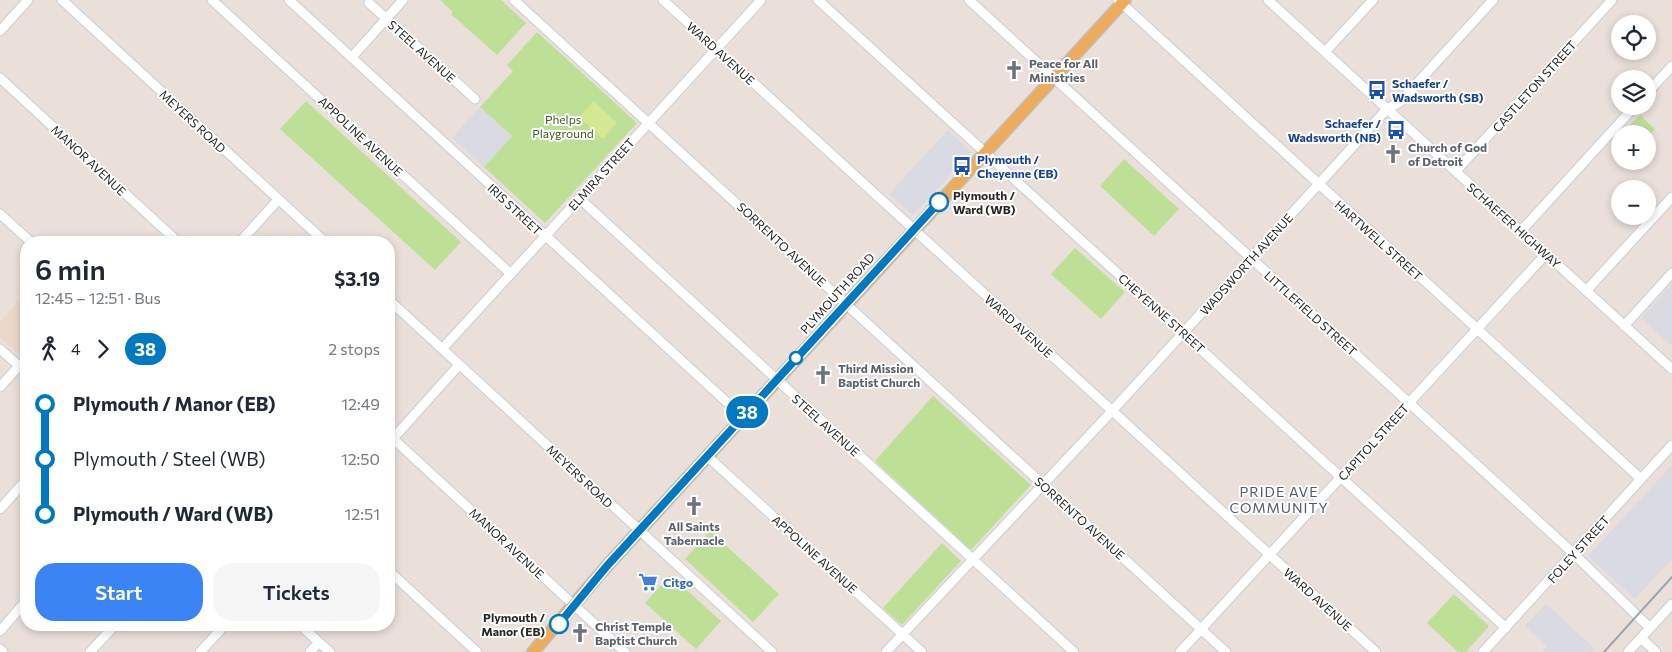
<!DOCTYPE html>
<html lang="en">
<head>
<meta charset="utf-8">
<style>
  :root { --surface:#fff; --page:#f6f6f7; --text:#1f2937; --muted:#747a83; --accent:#3b84f4 }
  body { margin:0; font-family:Commissioner,sans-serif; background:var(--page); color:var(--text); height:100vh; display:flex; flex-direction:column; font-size:19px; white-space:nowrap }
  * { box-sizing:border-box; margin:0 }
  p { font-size:16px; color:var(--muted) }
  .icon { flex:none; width:28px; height:28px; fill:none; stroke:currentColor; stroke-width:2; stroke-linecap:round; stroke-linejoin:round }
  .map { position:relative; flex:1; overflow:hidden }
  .drawer { position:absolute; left:20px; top:236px; width:375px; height:395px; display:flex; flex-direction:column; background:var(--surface); border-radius:20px; box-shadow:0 2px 8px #0003 }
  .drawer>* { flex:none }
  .badge { padding:0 10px; border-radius:16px; font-size:18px; line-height:32px }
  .buttons { position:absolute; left:1611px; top:15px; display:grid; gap:10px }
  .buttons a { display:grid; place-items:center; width:45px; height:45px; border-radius:50%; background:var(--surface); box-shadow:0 2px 8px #0003; font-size:25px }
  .map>.badge { position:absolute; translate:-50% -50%; box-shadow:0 0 0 2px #fff }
  .legs { display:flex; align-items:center; gap:8px; height:55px; padding:0 15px; font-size:16px }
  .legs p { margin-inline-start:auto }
  .headline { display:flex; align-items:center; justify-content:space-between; height:85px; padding:0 15px }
  h1 { font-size:28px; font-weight:600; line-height:38px }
  .button { display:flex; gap:10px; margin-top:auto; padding:10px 15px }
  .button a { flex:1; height:58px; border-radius:20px; background:var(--accent); color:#fff; font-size:20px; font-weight:600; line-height:58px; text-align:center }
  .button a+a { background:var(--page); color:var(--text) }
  ul { padding:0 15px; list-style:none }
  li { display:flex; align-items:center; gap:18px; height:55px; font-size:19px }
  li i { display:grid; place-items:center; width:8px; height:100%; margin:0 6px; background:currentColor }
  li i::after { content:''; width:12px; height:12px; margin:-6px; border:4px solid; border-radius:50%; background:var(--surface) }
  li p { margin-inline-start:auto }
  li:first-child i { background:linear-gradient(#0000 50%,currentColor 0) }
  li:last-child i { background:linear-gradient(currentColor 50%,#0000 0) }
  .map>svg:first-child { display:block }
  .industrial { fill:#dadae2 }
  .education { fill:#ebd8c8 }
  .green { fill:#bee096 }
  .pitch { fill:#d4e791 }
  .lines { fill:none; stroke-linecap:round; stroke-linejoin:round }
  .minor-casing { stroke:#c7ced9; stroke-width:11 }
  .major-casing { stroke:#bebebe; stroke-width:14 }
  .minor { stroke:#fff; stroke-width:9 }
  .major { stroke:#ecac5b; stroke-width:11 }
  .rail { stroke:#9ca3b1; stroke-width:2 }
  .line-1-casing { stroke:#fff; stroke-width:11 }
  .line-1 { stroke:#0079c2; stroke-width:8 }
  .stop-1-dot { fill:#fff; stroke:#0079c2; stroke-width:2.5 }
  .labels { text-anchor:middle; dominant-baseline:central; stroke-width:4; stroke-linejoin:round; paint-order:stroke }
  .street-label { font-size:12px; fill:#272727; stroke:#fff }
  .worship-label { font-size:12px; font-weight:bold; fill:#5b616d; stroke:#fff; text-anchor:start }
  .transit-label { font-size:12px; font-weight:bold; fill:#164399; stroke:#fff; text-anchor:start }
  .park-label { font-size:12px; fill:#38611b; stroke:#fff }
  .stop-label { font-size:12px; font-weight:bold; fill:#272727; stroke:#fff; text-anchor:start }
  .shop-label { font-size:12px; font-weight:bold; fill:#366cbe; stroke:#fff; text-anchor:start }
  .neighbourhood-label { font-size:14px; letter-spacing:1px; fill:#495b76; stroke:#fff }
</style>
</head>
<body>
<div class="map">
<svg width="1672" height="652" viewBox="0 0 1672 652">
  <rect width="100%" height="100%" fill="#eadfd9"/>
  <!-- industrial -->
  <path class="industrial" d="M480 107 512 136 484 167 452 138Z
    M948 130 971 152 913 215 889 194Z
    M1672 284V346L1641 318Z
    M1672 465V559L1635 599 1588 556Z
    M1546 604 1594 648 1590 652H1542L1547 646 1525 626Z"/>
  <!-- education -->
  <path class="education" d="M26 293V361L0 337V322Z"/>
  <!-- green -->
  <path class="green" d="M440 0H501L526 23 497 55 451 14 453 12Z
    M537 32 637 123 545 223 484 167 512 136 480 107 513 71 507 65Z
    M306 101 461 242 435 270 280 129Z
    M1640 115 1655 129 1648 137V134H1631L1626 129Z
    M1124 159 1179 209 1154 236 1100 186Z
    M1075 248 1125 292 1101 319 1051 274Z
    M933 396 1031 485 971 550 875 461Z
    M710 531 779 594 753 622 685 559Z
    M942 543 961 561 902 625 883 608Z
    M670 575 721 621 696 649 645 603Z
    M1454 594 1489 626 1466 652H1458L1427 623Z"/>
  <!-- pitch -->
  <path class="pitch" d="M594 101 617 123 603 139 579 117Z"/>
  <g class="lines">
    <!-- minor casing -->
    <g class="minor-casing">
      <path id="minor" d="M62 0 325 242
        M212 0 511 274
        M289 0 743 417
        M514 0 1226 652
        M663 0 1376 652
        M818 0 1506 628
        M969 0 1573 553 1650 628
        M1118 0 1641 479
        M1268 0 1672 369
        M369 3 475 99
        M0 31 28 0
        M1325 52 1373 0
        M352 57 403 0
        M0 78 178 242
        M1648 92 1672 66
        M1456 171 1612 0
        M579 198 1074 652
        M0 214 31 242
        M1521 231 1635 106
        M240 242 278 200
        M1586 291 1672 197
        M389 300 772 652
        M1624 326 1672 273
        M0 349 26 372
        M442 349 761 0
        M0 387 19 366
        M389 435 625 652
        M389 443 459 365
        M707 456 922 652
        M0 509 26 480
        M389 571 477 652
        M300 625 330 652
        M0 631 26 601
        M1641 638 1656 652
        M0 649 3 652
        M90 652 115 625
        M200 652 225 625
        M310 652 319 642
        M886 652 1112 411 1387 109 1400 102 1493 0
        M1180 652 1546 254
        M1483 652 1672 445
        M1628 652 1672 604"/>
    </g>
    <!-- major casing -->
    <g class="major-casing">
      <path id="major" d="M533 652 606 567 1125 0"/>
    </g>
    <!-- minor -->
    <use href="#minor" class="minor"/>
    <!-- major -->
    <use href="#major" class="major"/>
    <!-- rail -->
    <path class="rail" d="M1604 652 1672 577"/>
  </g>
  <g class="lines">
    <!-- line-1 casing -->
    <g class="line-1-casing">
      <path id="line-1" d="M559 624 606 567 939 202"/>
    </g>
    <!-- line-1 -->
    <use href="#line-1" class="line-1"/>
  </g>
  <!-- icons -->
  <defs>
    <g id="church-bare" transform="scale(1.5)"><path d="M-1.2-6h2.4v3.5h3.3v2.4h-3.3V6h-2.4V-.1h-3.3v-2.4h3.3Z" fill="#6b7280" stroke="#fff" stroke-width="2.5" paint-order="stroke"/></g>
    <g id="bus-bare" transform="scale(1.5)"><path d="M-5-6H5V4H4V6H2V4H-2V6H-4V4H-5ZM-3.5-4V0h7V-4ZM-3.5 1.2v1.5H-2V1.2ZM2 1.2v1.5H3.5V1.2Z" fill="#1a4fb4" stroke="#fff" stroke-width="2.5" paint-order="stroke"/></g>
    <g id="supermarket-bare" transform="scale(1.5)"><path d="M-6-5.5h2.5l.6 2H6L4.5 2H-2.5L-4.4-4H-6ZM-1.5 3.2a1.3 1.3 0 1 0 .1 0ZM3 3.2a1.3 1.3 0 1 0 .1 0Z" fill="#3f7fe0" stroke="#fff" stroke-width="2.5" paint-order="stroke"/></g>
  </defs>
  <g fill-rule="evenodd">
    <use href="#church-bare" x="1014" y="70"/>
    <use href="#bus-bare" x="1377" y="90"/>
    <use href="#bus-bare" x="1396" y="130"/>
    <use href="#church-bare" x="1393" y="154"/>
    <use href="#bus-bare" x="962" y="166"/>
    <use href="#church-bare" x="823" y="375"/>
    <use href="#church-bare" x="694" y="506"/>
    <use href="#supermarket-bare" x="648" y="582"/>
    <use href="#church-bare" x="580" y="633"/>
  </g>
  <!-- markers -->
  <g class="stop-1-dot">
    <circle cx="939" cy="202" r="9"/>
    <circle cx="796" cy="358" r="6"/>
    <circle cx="559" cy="624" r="9"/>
  </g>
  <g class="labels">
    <!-- street labels -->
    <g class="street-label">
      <text transform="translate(422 51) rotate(42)">STEEL AVENUE</text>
      <text transform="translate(721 53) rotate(42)">WARD AVENUE</text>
      <text transform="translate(1534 86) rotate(-48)">CASTLETON STREET</text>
      <text transform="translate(193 121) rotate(43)">MEYERS ROAD</text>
      <text transform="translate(361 136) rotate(43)">APPOLINE AVENUE</text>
      <text transform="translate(89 160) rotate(43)">MANOR AVENUE</text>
      <text transform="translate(601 174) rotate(-48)">ELMIRA STREET</text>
      <text transform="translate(515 209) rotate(43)">IRIS STREET</text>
      <text transform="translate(1514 225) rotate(42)">SCHAEFER HIGHWAY</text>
      <text transform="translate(1379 240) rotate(42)">HARTWELL STREET</text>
      <text transform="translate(782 244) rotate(43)">SORRENTO AVENUE</text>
      <text transform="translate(1246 264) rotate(-48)">WADSWORTH AVENUE</text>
      <text transform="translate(837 293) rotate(-48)">PLYMOUTH ROAD</text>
      <text transform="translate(1162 313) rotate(42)">CHEYENNE STREET</text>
      <text transform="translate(1311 313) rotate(42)">LITTLEFIELD STREET</text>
      <text transform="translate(1019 326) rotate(42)">WARD AVENUE</text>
      <text transform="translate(826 425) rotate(42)">STEEL AVENUE</text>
      <text transform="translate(1373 442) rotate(-48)">CAPITOL STREET</text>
      <text transform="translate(580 476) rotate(43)">MEYERS ROAD</text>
      <text transform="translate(1080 518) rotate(42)">SORRENTO AVENUE</text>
      <text transform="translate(507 543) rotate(43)">MANOR AVENUE</text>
      <text transform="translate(1578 549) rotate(-48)">FOLEY STREET</text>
      <text transform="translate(815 554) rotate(42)">APPOLINE AVENUE</text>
      <text transform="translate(1318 599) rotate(42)">WARD AVENUE</text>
    </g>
    <!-- worship labels -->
    <g class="worship-label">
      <text x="1029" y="63">Peace for All<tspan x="1029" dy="14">Ministries</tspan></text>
      <text x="1408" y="147">Church of God<tspan x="1408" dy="14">of Detroit</tspan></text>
      <text x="838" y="368">Third Mission<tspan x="838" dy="14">Baptist Church</tspan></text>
      <text x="694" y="526" text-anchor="middle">All Saints<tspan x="694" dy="14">Tabernacle</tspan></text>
      <text x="595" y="626">Christ Temple<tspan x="595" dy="14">Baptist Church</tspan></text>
    </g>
    <!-- transit labels -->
    <g class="transit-label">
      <text x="1392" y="83">Schaefer /<tspan x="1392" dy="14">Wadsworth (SB)</tspan></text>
      <text x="1381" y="123" text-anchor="end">Schaefer /<tspan x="1381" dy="14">Wadsworth (NB)</tspan></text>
      <text x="977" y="159">Plymouth /<tspan x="977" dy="14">Cheyenne (EB)</tspan></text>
    </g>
    <!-- park labels -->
    <g class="park-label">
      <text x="563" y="119">Phelps<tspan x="563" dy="14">Playground</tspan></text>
    </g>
    <!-- stop labels -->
    <g class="stop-label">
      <text x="953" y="195">Plymouth /<tspan x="953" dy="14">Ward (WB)</tspan></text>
      <text x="545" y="617" text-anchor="end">Plymouth /<tspan x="545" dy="14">Manor (EB)</tspan></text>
    </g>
    <!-- shop labels -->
    <g class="shop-label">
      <text x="663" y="582">Citgo</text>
    </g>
    <!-- neighbourhood labels -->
    <g class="neighbourhood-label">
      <text x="1279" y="491">PRIDE AVE<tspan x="1279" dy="16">COMMUNITY</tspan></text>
    </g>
  </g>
</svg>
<div class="buttons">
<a><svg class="icon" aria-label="locate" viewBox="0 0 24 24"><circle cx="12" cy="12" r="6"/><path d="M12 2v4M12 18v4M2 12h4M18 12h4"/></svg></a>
<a><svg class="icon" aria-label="layers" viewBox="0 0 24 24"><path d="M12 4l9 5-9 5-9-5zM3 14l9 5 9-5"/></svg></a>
<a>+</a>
<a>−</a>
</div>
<b class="badge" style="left:747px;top:412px;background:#0079c2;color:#fff">38</b>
<section class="drawer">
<div class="headline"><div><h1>6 min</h1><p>12:45 – 12:51 · Bus</p></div><b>$3.19</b></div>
<div class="legs"><svg class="icon" aria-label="walk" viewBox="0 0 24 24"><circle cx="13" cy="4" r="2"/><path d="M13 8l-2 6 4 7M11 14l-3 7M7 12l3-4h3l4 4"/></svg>4<svg class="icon" aria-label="forward" viewBox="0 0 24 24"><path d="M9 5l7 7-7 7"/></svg><b class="badge" style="background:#0079c2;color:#fff">38</b><p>2 stops</p></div>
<ul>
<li><i style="color:#0079c2"></i><b>Plymouth / Manor (EB)</b><p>12:49</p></li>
<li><i style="color:#0079c2"></i><span>Plymouth / Steel (WB)</span><p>12:50</p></li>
<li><i style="color:#0079c2"></i><b>Plymouth / Ward (WB)</b><p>12:51</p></li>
</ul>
<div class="button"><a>Start</a><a>Tickets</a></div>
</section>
</div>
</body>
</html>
